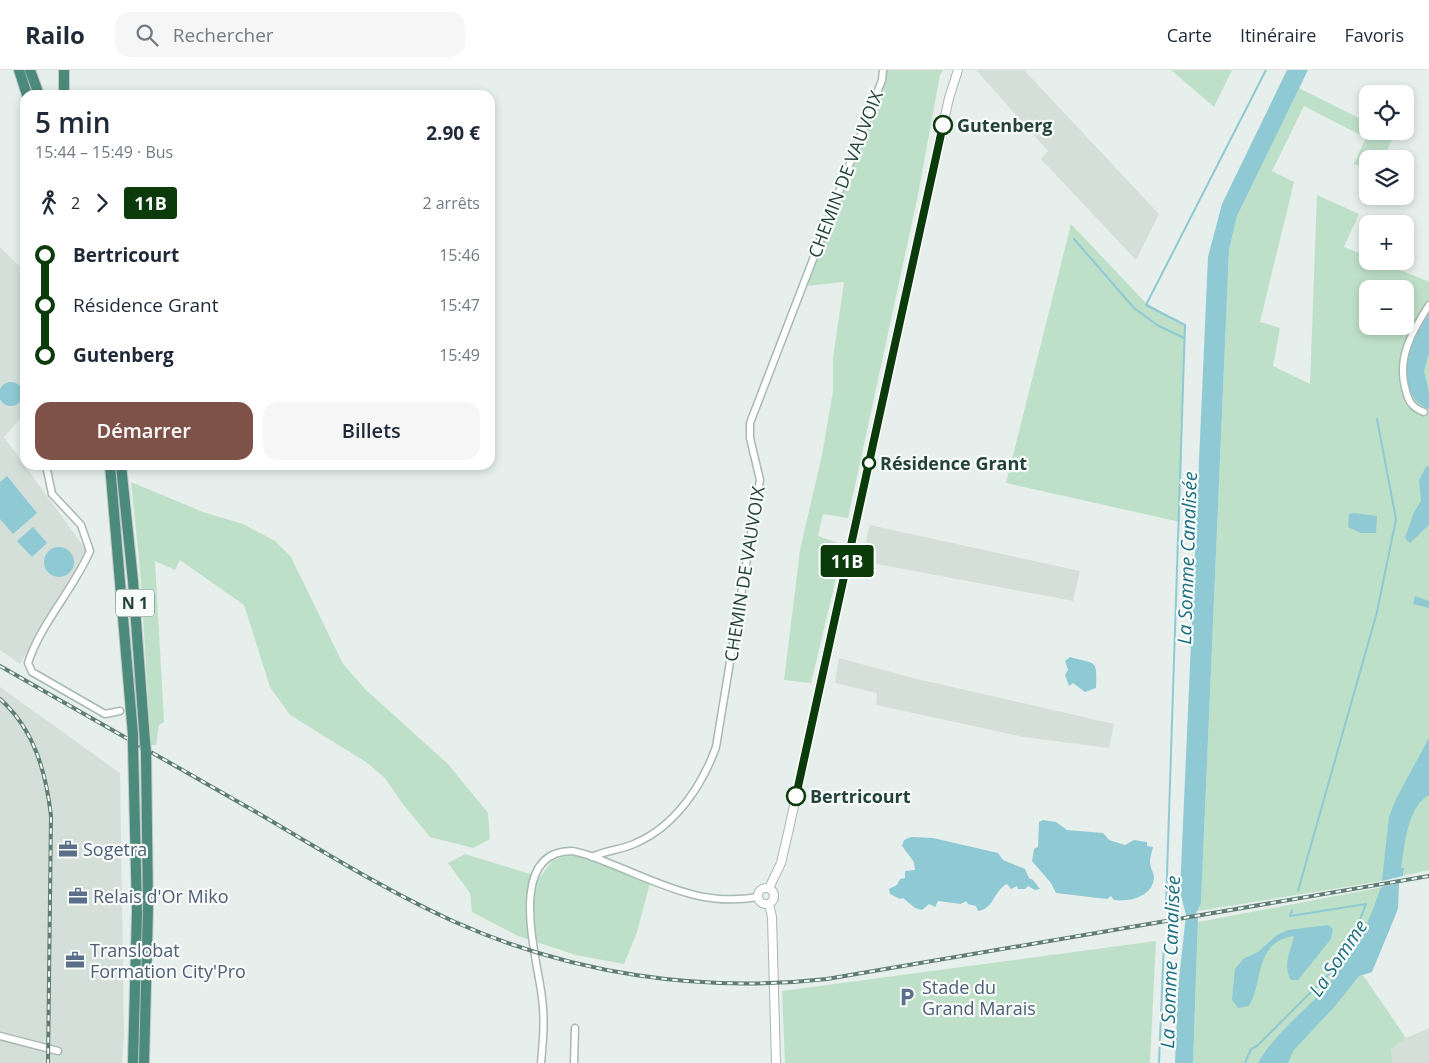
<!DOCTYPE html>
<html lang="fr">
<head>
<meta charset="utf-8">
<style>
  :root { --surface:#fff; --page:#f6f6f7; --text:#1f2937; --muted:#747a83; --line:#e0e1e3; --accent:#7f5249 }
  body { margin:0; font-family:"Open Sans",sans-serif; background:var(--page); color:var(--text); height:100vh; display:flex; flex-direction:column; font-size:19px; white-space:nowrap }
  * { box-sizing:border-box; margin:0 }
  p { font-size:16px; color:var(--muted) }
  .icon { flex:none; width:28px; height:28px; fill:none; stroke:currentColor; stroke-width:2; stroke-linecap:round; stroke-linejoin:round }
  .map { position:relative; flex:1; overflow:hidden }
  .details { position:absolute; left:20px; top:20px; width:475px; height:380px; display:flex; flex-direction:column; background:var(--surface); border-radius:15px; box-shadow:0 2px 8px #0003 }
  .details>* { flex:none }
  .badge { padding:0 10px; border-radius:4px; font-size:18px; line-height:32px }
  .fabs { position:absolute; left:1359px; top:15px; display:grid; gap:10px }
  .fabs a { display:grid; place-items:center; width:55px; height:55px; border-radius:10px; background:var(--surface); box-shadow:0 2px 8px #0003; font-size:25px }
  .map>.badge { position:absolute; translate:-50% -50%; box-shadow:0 0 0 2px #fff }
  .legs { display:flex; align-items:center; gap:8px; height:55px; padding:0 15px; font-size:16px }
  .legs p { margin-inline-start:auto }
  .summary { display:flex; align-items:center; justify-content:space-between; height:85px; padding:0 15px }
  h1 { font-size:28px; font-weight:600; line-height:38px }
  .primary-button { display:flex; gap:10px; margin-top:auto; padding:10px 15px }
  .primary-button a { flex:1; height:58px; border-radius:15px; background:var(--accent); color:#fff; font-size:20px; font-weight:600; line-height:58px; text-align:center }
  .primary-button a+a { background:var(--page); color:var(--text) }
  ul { padding:0 15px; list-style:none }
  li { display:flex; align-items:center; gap:18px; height:50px; font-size:19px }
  li i { display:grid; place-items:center; width:8px; height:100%; margin:0 6px; background:currentColor }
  li i::after { content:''; width:12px; height:12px; margin:-6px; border:4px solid; border-radius:50%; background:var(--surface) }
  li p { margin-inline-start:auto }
  li:first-child i { background:linear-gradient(#0000 50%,currentColor 0) }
  li:last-child i { background:linear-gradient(currentColor 50%,#0000 0) }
  header { display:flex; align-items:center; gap:30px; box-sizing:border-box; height:70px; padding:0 25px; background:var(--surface); border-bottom:1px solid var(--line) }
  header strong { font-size:24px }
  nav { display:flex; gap:28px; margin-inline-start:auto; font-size:18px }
  .search { width:350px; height:45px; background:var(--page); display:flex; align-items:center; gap:12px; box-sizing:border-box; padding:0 18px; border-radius:15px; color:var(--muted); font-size:19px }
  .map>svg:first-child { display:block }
  .built { fill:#d4dfda }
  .green { fill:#bfe0c8; fill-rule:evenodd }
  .water { fill:#8ec9d4 }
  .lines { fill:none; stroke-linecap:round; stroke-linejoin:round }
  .stream { stroke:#8ec9d4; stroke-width:2 }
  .minor-casing { stroke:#a8b8b2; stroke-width:9 }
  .tertiary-casing { stroke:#a8b8b2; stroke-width:10 }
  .trunk-casing { stroke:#c2cac8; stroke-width:12 }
  .minor { stroke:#fff; stroke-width:6 }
  .tertiary { stroke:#fff; stroke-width:8 }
  .trunk { stroke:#4c8a7c; stroke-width:10 }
  .rail-casing { stroke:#5f7d75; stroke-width:4 }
  .rail { stroke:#f7fbf9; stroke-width:2; stroke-dasharray:5.5; stroke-linecap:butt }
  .trunk-bridge-casing { stroke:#c2cac8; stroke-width:12; stroke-linecap:butt }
  .trunk-bridge { stroke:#4c8a7c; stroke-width:10 }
  .line-1-casing { stroke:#fff; stroke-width:11 }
  .line-1 { stroke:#0b3b0b; stroke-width:8 }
  .stop-1-dot { fill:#fff; stroke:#0b3b0b; stroke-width:2.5 }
  .labels { text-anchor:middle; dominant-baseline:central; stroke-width:4.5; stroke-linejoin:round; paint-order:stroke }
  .shield { fill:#f7fbf9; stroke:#637a73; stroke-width:1 }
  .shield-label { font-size:16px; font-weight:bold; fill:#24423a }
  .stop-label { font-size:18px; font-weight:bold; fill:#24423a; stroke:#f7fbf9; text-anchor:start }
  .street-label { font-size:18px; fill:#24423a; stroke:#f7fbf9 }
  .service-label { font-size:18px; fill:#4e5e75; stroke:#f7fbf9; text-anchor:start }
  .water-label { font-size:19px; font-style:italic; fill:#1c6f80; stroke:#f7fbf9 }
</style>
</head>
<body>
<header>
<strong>Railo</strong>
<div class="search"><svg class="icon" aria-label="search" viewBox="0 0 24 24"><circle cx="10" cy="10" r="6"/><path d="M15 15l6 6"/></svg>Rechercher</div>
<nav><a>Carte</a><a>Itinéraire</a><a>Favoris</a></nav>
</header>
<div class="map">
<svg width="1429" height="993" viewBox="0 0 1429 993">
  <rect width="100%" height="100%" fill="#e6efeb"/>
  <!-- built -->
  <path class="built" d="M976 0H1024L1159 144 1136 190 1041 89 1048 81Z
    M0 177 25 202V343L4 367 87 481 20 594 0 580Z
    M870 455 1080 501 1073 531 861 491Z
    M839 588 917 609 1114 654 1109 678 1024 667 876 635 877 623 835 613Z
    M0 617 120 703 124 965 122 993H0Z
    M1429 958V993H1393L1391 979 1406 968Z"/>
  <!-- green -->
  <path class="green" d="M884 0H943L940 5 918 125 848 448 823 444 818 466 844 475 811 613 784 610 800 480 822 385 833 321V288L844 212 806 216Z
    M1171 0H1232L1214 37Z
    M1299 18 1367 52 1368 61H1396L1383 89H1368L1367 99 1354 94 1366 68 1304 36 1272 101 1294 112 1260 252 1280 258 1273 296 1310 314 1317 125 1359 144 1344 177 1367 186 1368 191H1379L1429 212V250L1414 278 1429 335V677L1392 753 1382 811 1198 841 1201 833 1229 180 1237 146ZM1368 219H1405V256H1368Z
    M1071 154 1145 232 1185 256 1180 452 1006 413Z
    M1429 264V328L1420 308Z
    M131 412 203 442 243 454 275 471 291 487 343 594 366 620 448 694 488 743 490 769 473 778 430 767 402 733 385 708 366 692 290 645 270 617 244 535 180 490 175 500 155 491 164 652 159 655 156 675H151L140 499Z
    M1429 714V800L1403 806 1404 798 1401 799 1398 788 1415 733Z
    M569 783 586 787 650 813 637 862 624 894 576 885 518 866 472 842 470 823 448 793 465 784 540 807 552 791Z
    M1383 817 1371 860 1303 950 1265 993H1193L1198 852Z
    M1156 871 1150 993H785L782 921Z
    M1363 905 1406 968 1391 979 1393 993H1282L1359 906Z"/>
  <!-- water -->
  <path class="water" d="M1287 0H1308L1237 146 1229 180 1201 833 1196 844 1198 849 1193 993H1175L1178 918 1186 845 1180 822 1208 187 1222 134Z
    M1429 243V283L1424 301 1429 322V339C1399 327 1404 291 1414 266 1417 258 1424 250 1429 243Z
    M-1 324a12 12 0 1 1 24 0a12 12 0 1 1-24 0Z
    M1429 396V455L1410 473 1405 468 1414 442 1421 431 1419 410 1426 397Z
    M7 406 37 443 13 464 0 449V412Z
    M1354 443 1377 446 1376 463H1361L1348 457 1349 444Z
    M33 457 47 473 32 487 17 471Z
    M44 492a15 15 0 1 1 30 0a15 15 0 1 1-30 0Z
    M1415 526 1429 531V538L1413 534Z
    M1070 587C1097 595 1097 588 1096 618L1085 622 1073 613 1069 616 1065 605 1068 600 1065 591Z
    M1429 668V725C1407 737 1405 775 1401 798H1404L1403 806 1382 811 1389 747 1396 729Z
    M1043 750 1056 752 1067 760 1103 763 1109 770 1125 775 1134 770 1147 772V776L1153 777C1152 781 1150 788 1150 792 1150 798 1154 803 1154 808 1152 827 1130 832 1114 830L1111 826 1107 829 1056 823 1051 813 1032 791 1034 779 1038 777 1039 752Z
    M911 767 933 768 998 783 1003 790 1025 799 1029 808 1033 810 1040 819 1035 820 1028 816 1025 819H1018L1017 816 1011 819 1007 814C994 820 994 839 978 841L976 836 968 834 966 831 961 834 938 831 935 837 929 834 922 840 915 838 903 828 900 829 890 824 889 819 897 815 900 809 905 808V801L915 800 914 792 902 776 904 770Z
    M1399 813 1398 839 1372 902 1359 906 1335 936 1293 981 1288 993H1258C1272 968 1296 948 1316 928 1351 891 1365 863 1381 817Z
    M1328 855 1333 859 1331 869 1298 910H1291C1282 894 1291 882 1294 866 1254 872 1264 910 1249 936L1238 938 1232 930 1235 899 1243 889 1258 882 1277 865 1288 860Z"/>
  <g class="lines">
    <!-- stream -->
    <path class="stream" d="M1074 169 1134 238 1157 255 1184 268
      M1298 821 1377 542 1396 449 1377 349
      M1166 835 1185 255 1146 235 1266 0
      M1159 993 1164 872
      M1245 993 1251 979 1257 976 1335 898 1356 860 1366 834 1290 846 1292 840"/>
    <!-- minor casing -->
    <g class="minor-casing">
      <path id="minor" d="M1424 342C1411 337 1408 331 1405 317 1397 287 1413 260 1429 235
        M46 395 52 424 81 455 90 481C73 520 41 553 28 593L32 602 105 644 120 641
        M592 787C606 780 622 780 636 773 675 756 702 716 716 677L760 410 750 368V353L882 10 883 0
        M0 966 58 981
        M541 993C543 971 545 950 542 928 538 890 504 781 572 781 586 783 598 789 611 794 662 814 702 837 758 827
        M574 993 575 958"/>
    </g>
    <!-- tertiary casing -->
    <g class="tertiary-casing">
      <path id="tertiary" d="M758 826a8 8 0 1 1 16 0a8 8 0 1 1-16 0Z
        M769 818 781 793 788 763 949 28 958 0
        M769 834 772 847 776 993"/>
    </g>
    <!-- trunk casing -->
    <g class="trunk-casing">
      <path id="trunk" d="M19 0 27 25
        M30 0 39 25
        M64 25V0
        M110 395 133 665
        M121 395 133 511 145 672
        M133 993 137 842 133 675
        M144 993 148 837 146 682"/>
    </g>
    <!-- minor -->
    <use href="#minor" class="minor"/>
    <!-- tertiary -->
    <use href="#tertiary" class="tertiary"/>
    <!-- trunk -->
    <use href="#trunk" class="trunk"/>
    <!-- rail casing -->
    <g class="rail-casing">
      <path id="rail" d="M0 596C85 645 171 693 256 742 321 780 386 821 455 852 572 904 700 923 827 909L1429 806
        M0 629C34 659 46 702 51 746L48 993"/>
    </g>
    <!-- rail -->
    <use href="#rail" class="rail"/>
    <!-- trunk-bridge casing -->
    <g class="trunk-bridge-casing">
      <path id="trunk-bridge" d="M133 665V675
        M145 672 146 682"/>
    </g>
    <!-- trunk-bridge -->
    <use href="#trunk-bridge" class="trunk-bridge"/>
  </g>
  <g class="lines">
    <!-- line-1 casing -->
    <g class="line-1-casing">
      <path id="line-1" d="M796 726 943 55"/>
    </g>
    <!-- line-1 -->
    <use href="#line-1" class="line-1"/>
  </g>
  <!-- icons -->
  <defs>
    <g id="office-bare" transform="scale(1.5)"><path d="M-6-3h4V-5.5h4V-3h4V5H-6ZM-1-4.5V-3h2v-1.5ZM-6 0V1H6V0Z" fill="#5c6f8a" stroke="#f7fbf9" stroke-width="2.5" paint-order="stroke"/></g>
    <g id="parking-bare" transform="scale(1.5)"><path d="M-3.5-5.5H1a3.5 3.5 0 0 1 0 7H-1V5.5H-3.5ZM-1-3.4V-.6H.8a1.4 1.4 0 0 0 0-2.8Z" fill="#5c6f8a" stroke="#f7fbf9" stroke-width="2.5" paint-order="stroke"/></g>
  </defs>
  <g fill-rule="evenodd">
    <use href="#office-bare" x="68" y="779"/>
    <use href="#office-bare" x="78" y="826"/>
    <use href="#office-bare" x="75" y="890"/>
    <use href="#parking-bare" x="907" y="927"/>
  </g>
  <!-- markers -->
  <g class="stop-1-dot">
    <circle cx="943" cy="55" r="9"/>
    <circle cx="869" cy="393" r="6"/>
    <circle cx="796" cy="726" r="9"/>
  </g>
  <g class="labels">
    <!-- shield labels -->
    <rect class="shield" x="116" y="519.5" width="38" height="27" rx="4"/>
    <g class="shield-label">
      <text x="135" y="533">N 1</text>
    </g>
    <!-- stop labels -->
    <g class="stop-label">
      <text x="957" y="55">Gutenberg</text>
      <text x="880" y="393">Résidence Grant</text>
      <text x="810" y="726">Bertricourt</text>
    </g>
    <!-- street labels -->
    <g class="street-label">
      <text transform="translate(845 104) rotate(-69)">CHEMIN DE VAUVOIX</text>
      <text transform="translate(744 504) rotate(-81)">CHEMIN DE VAUVOIX</text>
    </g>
    <!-- service labels -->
    <g class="service-label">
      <text x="83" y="779">Sogetra</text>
      <text x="93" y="826">Relais d'Or Miko</text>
      <text x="90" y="880">Translobat<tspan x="90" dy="21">Formation City'Pro</tspan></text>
      <text x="922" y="917">Stade du<tspan x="922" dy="21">Grand Marais</tspan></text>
    </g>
    <!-- water labels -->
    <g class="water-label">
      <text transform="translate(1187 488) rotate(-88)">La Somme Canalisée</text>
      <text transform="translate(1338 888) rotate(-56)">La Somme</text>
      <text transform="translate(1170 892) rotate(-88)">La Somme Canalisée</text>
    </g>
  </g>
</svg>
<div class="fabs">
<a><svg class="icon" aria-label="locate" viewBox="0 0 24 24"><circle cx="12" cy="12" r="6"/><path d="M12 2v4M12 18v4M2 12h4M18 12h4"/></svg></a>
<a><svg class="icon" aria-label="layers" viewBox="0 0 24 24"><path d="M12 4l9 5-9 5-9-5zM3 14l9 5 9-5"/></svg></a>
<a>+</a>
<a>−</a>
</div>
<b class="badge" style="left:847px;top:491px;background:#0b3b0b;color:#fff">11B</b>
<section class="details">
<div class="summary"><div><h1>5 min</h1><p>15:44 – 15:49 · Bus</p></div><b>2.90 €</b></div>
<div class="legs"><svg class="icon" aria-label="walk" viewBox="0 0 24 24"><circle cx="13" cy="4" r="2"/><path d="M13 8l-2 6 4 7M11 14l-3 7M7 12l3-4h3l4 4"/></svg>2<svg class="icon" aria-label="forward" viewBox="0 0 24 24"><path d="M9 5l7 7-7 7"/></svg><b class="badge" style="background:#0b3b0b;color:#fff">11B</b><p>2 arrêts</p></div>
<ul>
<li><i style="color:#0b3b0b"></i><b>Bertricourt</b><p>15:46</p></li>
<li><i style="color:#0b3b0b"></i><span>Résidence Grant</span><p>15:47</p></li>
<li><i style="color:#0b3b0b"></i><b>Gutenberg</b><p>15:49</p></li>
</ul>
<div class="primary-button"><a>Démarrer</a><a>Billets</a></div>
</section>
</div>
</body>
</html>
